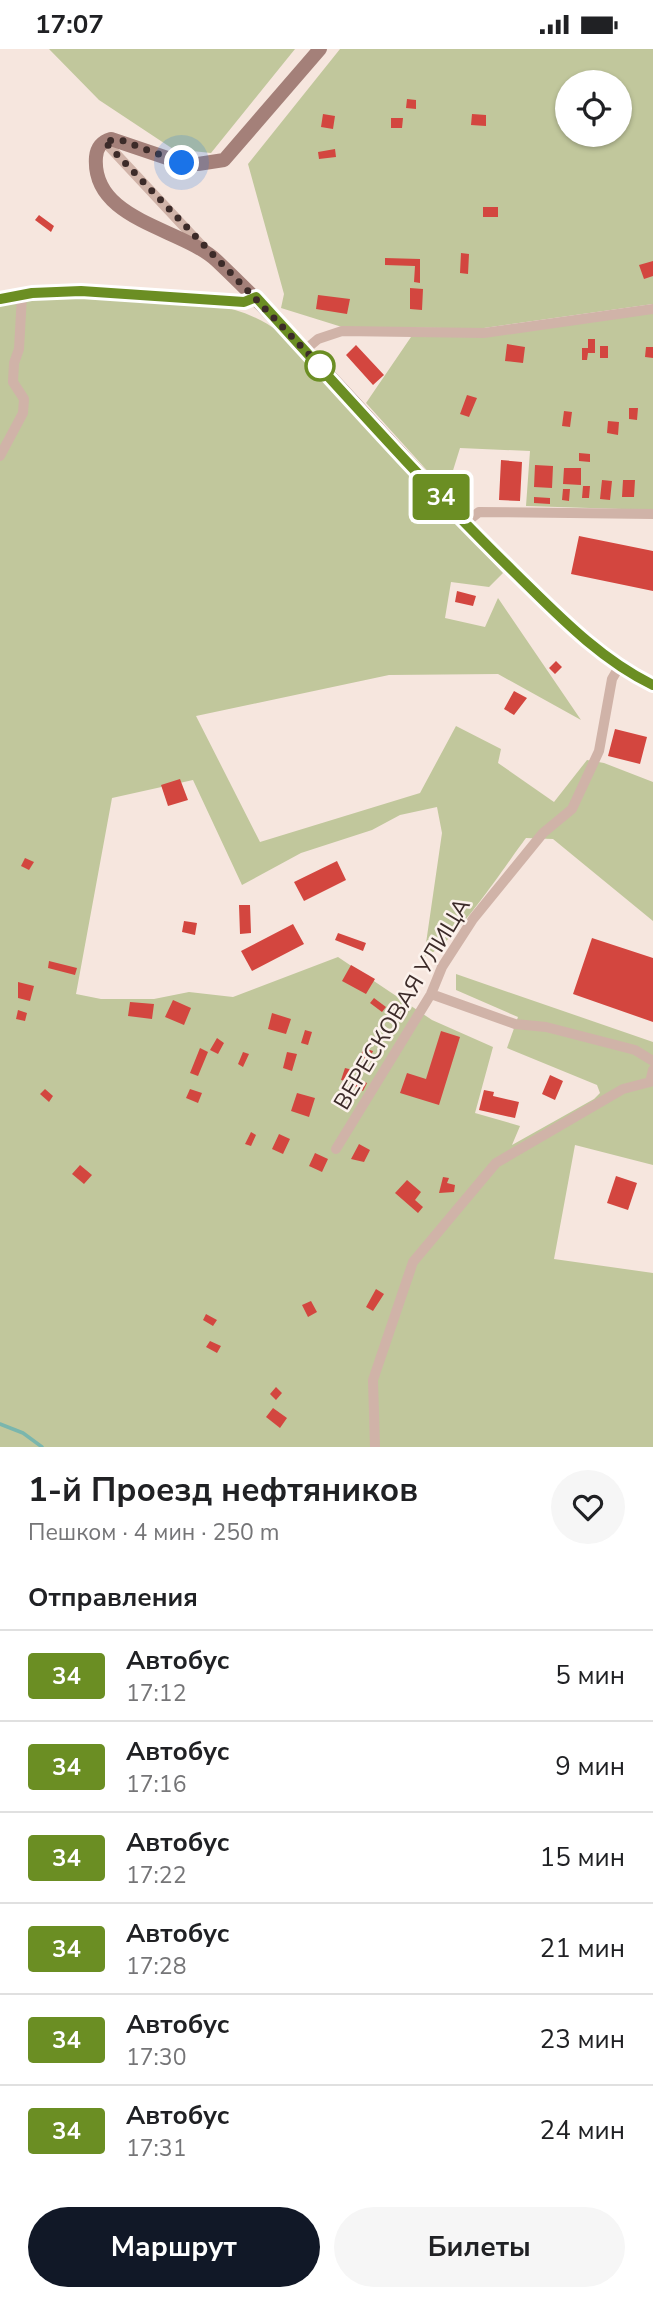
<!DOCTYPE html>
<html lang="ru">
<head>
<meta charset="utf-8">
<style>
  :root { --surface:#fff; --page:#f6f6f6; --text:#202124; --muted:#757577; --line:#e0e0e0; --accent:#111827 }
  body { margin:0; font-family:"Nunito Sans",sans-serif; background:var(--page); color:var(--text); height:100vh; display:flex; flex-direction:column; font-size:26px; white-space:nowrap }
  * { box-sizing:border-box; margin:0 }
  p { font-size:23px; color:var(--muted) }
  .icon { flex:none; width:38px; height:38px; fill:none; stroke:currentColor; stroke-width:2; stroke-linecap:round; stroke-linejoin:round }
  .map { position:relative; height:1398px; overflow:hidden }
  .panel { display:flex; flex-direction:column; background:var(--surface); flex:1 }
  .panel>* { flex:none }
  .badge { padding:0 14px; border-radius:5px; font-size:24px; line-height:46px }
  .fabs { position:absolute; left:555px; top:21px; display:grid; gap:14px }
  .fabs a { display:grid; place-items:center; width:77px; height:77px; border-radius:50%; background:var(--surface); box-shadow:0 2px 5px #0004; font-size:35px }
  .you { position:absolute; width:35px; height:35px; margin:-18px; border:5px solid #fff; border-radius:50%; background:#1a73e8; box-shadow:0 0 0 10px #1a73e833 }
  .map>.badge { position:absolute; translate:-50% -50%; box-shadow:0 0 0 4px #fff }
  h2 { padding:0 28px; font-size:26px; line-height:63px }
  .round { display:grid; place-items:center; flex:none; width:74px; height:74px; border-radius:37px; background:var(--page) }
  .headline { display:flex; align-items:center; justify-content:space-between; height:119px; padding:0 28px }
  h1 { font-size:33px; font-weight:700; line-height:52px }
  .button { display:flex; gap:14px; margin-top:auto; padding:14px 28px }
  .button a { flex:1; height:80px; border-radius:42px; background:var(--accent); color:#fff; font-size:28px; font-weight:700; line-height:80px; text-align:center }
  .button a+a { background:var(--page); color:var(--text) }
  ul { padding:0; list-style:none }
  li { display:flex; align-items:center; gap:21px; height:91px; padding:0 28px; border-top:2px solid var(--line) }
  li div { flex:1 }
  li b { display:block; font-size:26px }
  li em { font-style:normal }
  li .badge { min-width:77px; font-weight:700; text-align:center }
  .status { display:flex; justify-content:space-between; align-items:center; height:49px; padding:0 35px; background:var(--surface); direction:ltr }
  .status svg { height:19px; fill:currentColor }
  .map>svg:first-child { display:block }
  .green { fill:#c1c79c; fill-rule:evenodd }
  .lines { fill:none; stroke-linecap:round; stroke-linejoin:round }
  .stream { stroke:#7ab6ad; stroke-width:3.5 }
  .building { fill:#d3463f }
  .street { stroke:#d0b3a8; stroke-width:10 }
  .secondary { stroke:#a48079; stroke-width:14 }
  .line-casing { stroke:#fff; stroke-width:16 }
  .line { stroke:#6b8e23; stroke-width:10 }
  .walk { stroke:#3c2b29; stroke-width:7; stroke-dasharray:0 12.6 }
  .stop-dot { fill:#fff; stroke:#6b8e23; stroke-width:3.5 }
  .labels { text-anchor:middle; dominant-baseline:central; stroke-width:5; stroke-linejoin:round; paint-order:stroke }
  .street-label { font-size:23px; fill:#3c2b29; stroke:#fcf2ec }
</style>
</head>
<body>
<div class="status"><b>17:07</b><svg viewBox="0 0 49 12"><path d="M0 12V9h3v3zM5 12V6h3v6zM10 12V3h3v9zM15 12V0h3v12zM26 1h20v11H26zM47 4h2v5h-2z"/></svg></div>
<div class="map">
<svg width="653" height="1398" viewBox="0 0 653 1398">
  <rect width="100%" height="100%" fill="#f6e6de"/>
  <!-- green -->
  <path class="green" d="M49 0H295L211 104 173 100 99 51Z
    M340 0H653V255L484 279H446L342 278 281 259 284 245 248 115ZM567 33H620V86H567Z
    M57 247C125 249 224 240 279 283L503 524 489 538 451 533 445 569 485 578 498 549 581 671 498 625 389 626 196 667 260 793 420 744 456 677 501 700 498 714 554 753 587 711 604 714 653 733V872L553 790 526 789C506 815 451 901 424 908L442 784 437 758 400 766 372 781 301 804 242 836 193 731 112 749 76 945 101 950H154L189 943 233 948 338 908 432 971 493 998 475 1064 520 1077 512 1096 594 1050 600 1044 597 1036 507 999 518 968 456 941V925L653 993V1116L575 1096 554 1210 653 1224V1398H0V257Z
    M653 264V461L526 457 530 402 460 399 450 431 442 438 366 354 411 288 488 287Z"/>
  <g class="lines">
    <!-- stream -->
    <path class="stream" d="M0 1375 23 1384 42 1398"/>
  </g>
  <!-- building -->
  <path class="building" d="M407 50 416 51V60L406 59Z
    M323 65 335 67 333 80 321 78Z
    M472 65 486 66V77L471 76Z
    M391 69H403L402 79H391Z
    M335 100 336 108 319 110 318 103Z
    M483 158H498V168H483Z
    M39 166 54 177 51 183 35 171Z
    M461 204 469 205 468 225 460 224Z
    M385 209 420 210V234L414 233 415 217 385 216Z
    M653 212V227L644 230 639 216Z
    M410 239 423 240 422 261 410 260Z
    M318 246 350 250 347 265 316 260Z
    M588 290H595V304H588L587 311H582V299H588Z
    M507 295 525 298 523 314 505 312Z
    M356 296 384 326 373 336 346 306Z
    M600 297H608V309H600Z
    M646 298H653V309L645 308Z
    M467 346 477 349 469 368 460 365Z
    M629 359H638L637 371 629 370Z
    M564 362 572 363 570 378 562 377Z
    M608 372 619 373 618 386 607 384Z
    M579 404 590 405V413L579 412Z
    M501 411 522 413 520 452 499 451Z
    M535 416 553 417 552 439 534 438Z
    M564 419H581V436L563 435Z
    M602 431 612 432 610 451 600 450Z
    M623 431H635L634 448H622Z
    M583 437H590L589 449H582Z
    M563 440H570L569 452 562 451Z
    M534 448 550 449V455L534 454Z
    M579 487 653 502V542L571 525Z
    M457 542 476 547 473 557 455 553Z
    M556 612 562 618 555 625 549 619Z
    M514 642 527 649 514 666 504 660Z
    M615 680 647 688 640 715 608 707Z
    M180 730 188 751 168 757 161 736Z
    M25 809 34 813 29 821 21 817Z
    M337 812 346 831 304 852 294 833Z
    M239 856H250L251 884 240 885Z
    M184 872 197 874 195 886 182 883Z
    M293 875 304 895 252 922 241 902Z
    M338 884 366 894 363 902 335 891Z
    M592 889 653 909V973L573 945Z
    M49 912 77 919 75 926 48 919Z
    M351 916 375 930 366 945 342 932Z
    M18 933 34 937 30 952 18 949Z
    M374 949 386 958 382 963 370 954Z
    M173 951 191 959 184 976 165 968Z
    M130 953 154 955 152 970 128 967Z
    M18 961 27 964 25 972 16 970Z
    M272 964 291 970 286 985 268 980Z
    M305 981 312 983 308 996 301 994Z
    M441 982 460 988 439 1056 400 1044 407 1024 426 1030Z
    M217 989 224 994 218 1005 210 1001Z
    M200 999 208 1003 198 1027 190 1024Z
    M364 999 373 1002 369 1011 360 1008Z
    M243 1003 249 1005 243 1018 238 1015Z
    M287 1003 297 1005 292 1022 283 1019Z
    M345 1019 353 1021 349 1033 341 1031Z
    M550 1026 563 1032 555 1051 542 1045Z
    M357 1030 367 1034 363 1042 354 1037Z
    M45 1040 53 1047 49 1053 40 1045Z
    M190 1040 202 1044 198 1054 186 1049Z
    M484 1041 494 1043 493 1047 519 1053 515 1069 479 1061Z
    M297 1044 315 1049 309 1068 291 1062Z
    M251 1083 256 1086 251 1097 245 1095Z
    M279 1085 290 1090 283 1105 272 1100Z
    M359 1095 370 1101 364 1113 351 1110Z
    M315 1104 328 1110 322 1123 309 1117Z
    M80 1116 92 1126 84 1135 72 1125Z
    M616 1127 637 1134 628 1161 607 1154Z
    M443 1128 449 1129 447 1134 455 1136 454 1143 439 1144Z
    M407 1131 421 1143 415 1151 423 1158 418 1164 395 1144Z
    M376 1240 384 1245 373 1262 366 1258Z
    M311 1252 317 1263 308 1268 302 1256Z
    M206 1265 217 1271 213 1277 203 1271Z
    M210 1292 221 1297 217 1304 206 1298Z
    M276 1338 282 1344 276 1351 270 1345Z
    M273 1359 287 1369 280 1379 266 1368Z"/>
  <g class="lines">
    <!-- street -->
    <path class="street" d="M104 92 203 198
      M0 250 32 244 81 241 244 253 256 249
      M305 301 318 290 342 282 484 284 653 260
      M0 407 23 364 24 350 13 333 14 314 19 300 22 246
      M465 474 479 463 653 465
      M431 945 515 975 546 978 635 1001 653 1012
      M336 1100 431 945 442 918 473 870 543 784 572 760 599 702 612 630 619 618
      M375 1398 373 1331 413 1213 496 1114 623 1040 650 1033 653 1021"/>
    <!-- secondary -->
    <path class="secondary" d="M320 0 224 111 198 115 182 114 111 90C101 93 97 98 96 108 91 172 183 179 217 212 318 308 407 417 506 515 551 559 596 609 653 636"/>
  </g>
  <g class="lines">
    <!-- line casing -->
    <g class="line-casing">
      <path id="line" d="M0 250 32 244 81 242 244 253 256 248C341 341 424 435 514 523 556 564 599 610 653 636"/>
    </g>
    <!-- line -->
    <use href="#line" class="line"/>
    <!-- walk -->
    <path class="walk" d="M182 114 121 91 104 92 320 317"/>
  </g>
  <!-- markers -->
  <circle class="stop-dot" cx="320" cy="317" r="14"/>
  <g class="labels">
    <!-- street labels -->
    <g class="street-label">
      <text transform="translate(402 955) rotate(-59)">ВЕРЕСКОВАЯ УЛИЦА</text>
    </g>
  </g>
</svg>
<div class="fabs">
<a><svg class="icon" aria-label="locate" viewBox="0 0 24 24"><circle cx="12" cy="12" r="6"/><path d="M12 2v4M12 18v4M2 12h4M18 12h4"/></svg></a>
</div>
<div class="you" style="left:182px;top:114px"></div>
<b class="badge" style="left:441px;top:448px;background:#6b8e23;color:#fff">34</b>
</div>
<section class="panel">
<div class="headline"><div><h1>1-й Проезд нефтяников</h1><p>Пешком · 4 мин · 250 m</p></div><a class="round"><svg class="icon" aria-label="heart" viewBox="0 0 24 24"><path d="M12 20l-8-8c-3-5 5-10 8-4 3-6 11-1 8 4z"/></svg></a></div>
<h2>Отправления</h2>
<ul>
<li><span class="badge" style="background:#6b8e23;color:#fff">34</span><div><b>Автобус</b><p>17:12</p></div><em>5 мин</em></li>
<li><span class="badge" style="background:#6b8e23;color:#fff">34</span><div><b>Автобус</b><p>17:16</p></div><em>9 мин</em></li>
<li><span class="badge" style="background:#6b8e23;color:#fff">34</span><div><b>Автобус</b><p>17:22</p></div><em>15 мин</em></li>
<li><span class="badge" style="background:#6b8e23;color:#fff">34</span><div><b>Автобус</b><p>17:28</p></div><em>21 мин</em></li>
<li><span class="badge" style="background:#6b8e23;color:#fff">34</span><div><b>Автобус</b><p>17:30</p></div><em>23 мин</em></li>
<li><span class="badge" style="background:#6b8e23;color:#fff">34</span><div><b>Автобус</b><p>17:31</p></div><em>24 мин</em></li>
</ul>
<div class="button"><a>Маршрут</a><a>Билеты</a></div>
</section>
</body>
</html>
